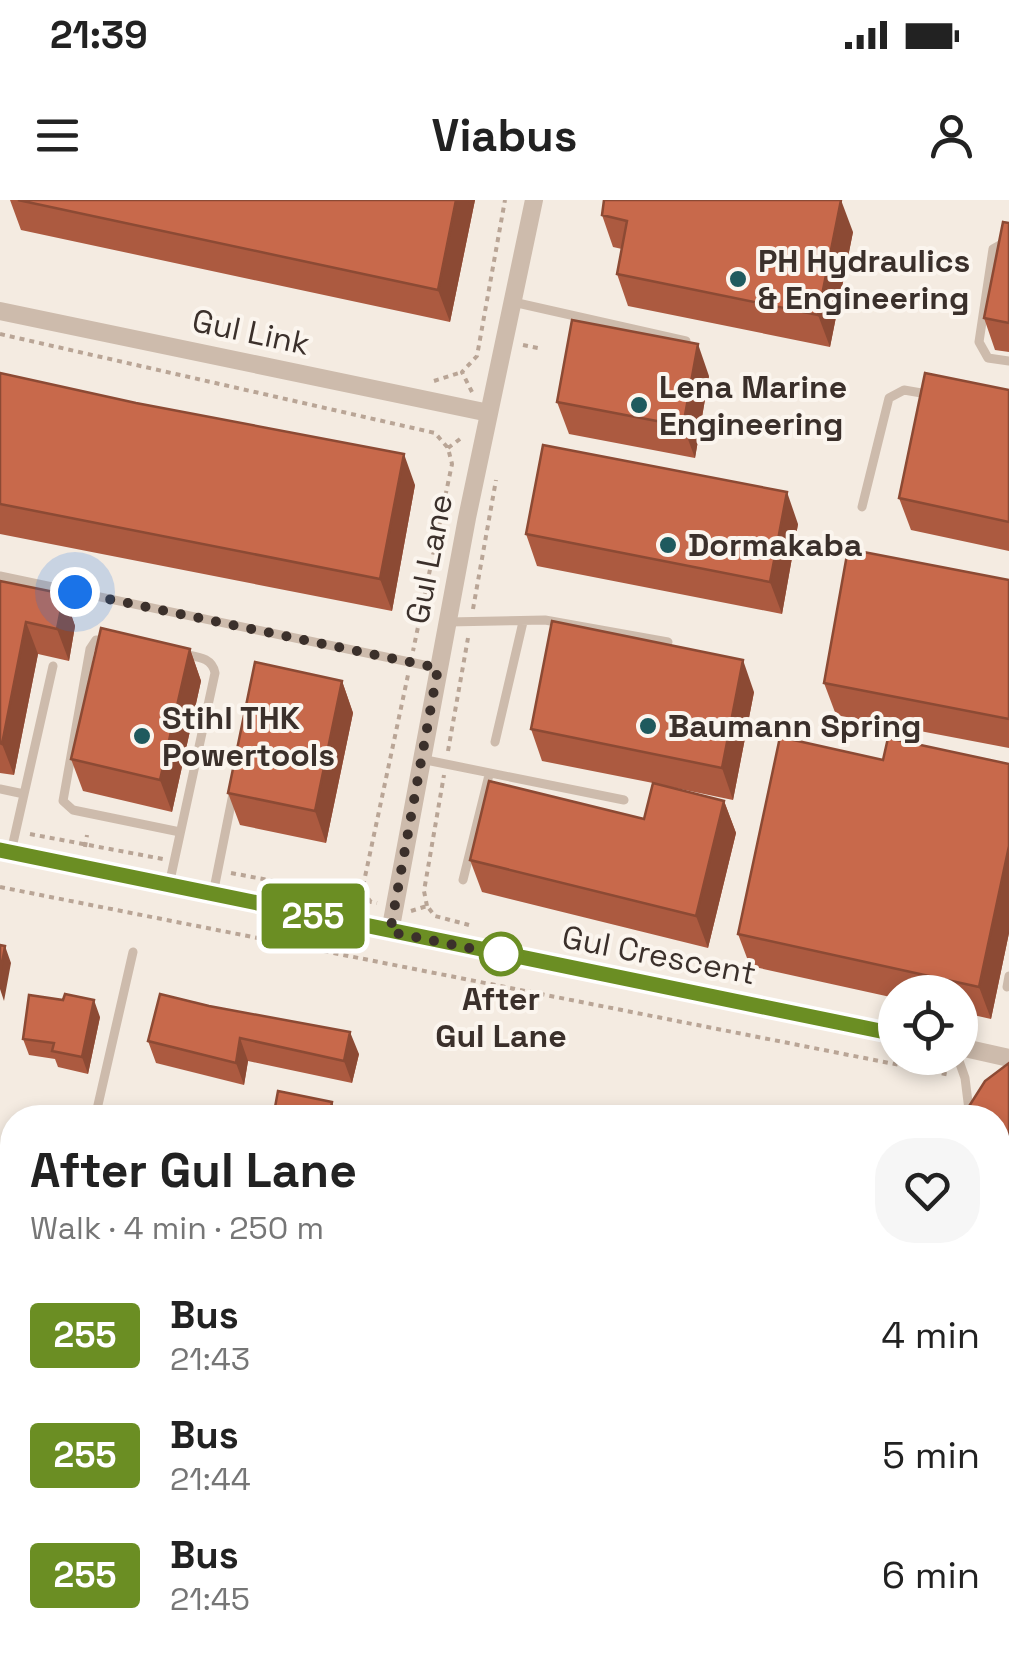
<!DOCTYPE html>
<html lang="en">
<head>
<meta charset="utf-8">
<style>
  :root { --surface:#fff; --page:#f6f6f6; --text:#222; --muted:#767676 }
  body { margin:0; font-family:"Space Grotesk",sans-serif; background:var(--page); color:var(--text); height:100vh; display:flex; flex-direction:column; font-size:38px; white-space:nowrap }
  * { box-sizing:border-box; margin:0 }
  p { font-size:32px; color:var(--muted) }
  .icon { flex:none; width:55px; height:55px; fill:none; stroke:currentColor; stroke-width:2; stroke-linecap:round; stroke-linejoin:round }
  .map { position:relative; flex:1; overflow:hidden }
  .drawer { position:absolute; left:0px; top:905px; width:1010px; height:552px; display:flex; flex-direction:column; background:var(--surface); border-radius:40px 40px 0 0; box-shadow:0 5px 15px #0003 }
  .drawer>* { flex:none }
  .badge { padding:0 20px; border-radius:8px; font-size:35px; line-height:65px }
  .fabs { position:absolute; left:878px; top:775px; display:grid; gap:20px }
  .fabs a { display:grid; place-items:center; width:100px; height:100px; border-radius:50%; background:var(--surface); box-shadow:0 5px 15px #0003; font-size:50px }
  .you { position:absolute; width:50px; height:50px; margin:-25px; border:8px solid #fff; border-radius:50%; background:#1a73e8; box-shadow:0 0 0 15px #1a73e833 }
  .map>.badge { position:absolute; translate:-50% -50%; box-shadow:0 0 0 5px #fff }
  .round { display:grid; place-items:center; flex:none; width:105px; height:105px; border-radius:40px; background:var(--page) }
  .summary { display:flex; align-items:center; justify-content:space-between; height:170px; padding:0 30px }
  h1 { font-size:48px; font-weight:600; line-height:75px }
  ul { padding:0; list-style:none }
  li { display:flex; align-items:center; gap:30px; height:120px; padding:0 30px }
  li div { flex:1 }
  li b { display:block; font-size:38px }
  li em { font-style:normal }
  li .badge { min-width:110px; font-weight:700; text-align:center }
  .status { display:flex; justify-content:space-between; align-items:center; height:70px; padding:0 50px; background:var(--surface); direction:ltr }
  .status svg { height:28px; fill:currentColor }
  header { display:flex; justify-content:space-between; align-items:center; height:130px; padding:0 30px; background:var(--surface); font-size:45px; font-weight:600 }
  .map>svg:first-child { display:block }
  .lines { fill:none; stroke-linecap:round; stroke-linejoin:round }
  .path { stroke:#b9a596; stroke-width:4; stroke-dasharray:5 5; stroke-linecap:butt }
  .lane { stroke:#cdbbac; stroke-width:9 }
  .street { stroke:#cdbbac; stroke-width:18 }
  .primary { stroke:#7d675c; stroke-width:25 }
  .wall { fill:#ac5a40 }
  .shaded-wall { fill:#8c4a34 }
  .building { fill:#c8694b; stroke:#8c4a34; stroke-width:2.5 }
  .line-casing { stroke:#fff; stroke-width:22 }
  .line { stroke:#6b8e23; stroke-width:15 }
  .walk { stroke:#3b302b; stroke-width:10; stroke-dasharray:0 18 }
  .poi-dot { fill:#1f5a5e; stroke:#fbf5ee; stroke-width:4 }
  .stop-dot { fill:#fff; stroke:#6b8e23; stroke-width:5 }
  .labels { text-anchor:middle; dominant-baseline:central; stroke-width:8; stroke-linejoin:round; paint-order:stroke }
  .poi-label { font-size:32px; font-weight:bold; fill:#3b302b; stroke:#fbf5ee; text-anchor:start }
  .street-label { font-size:32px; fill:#3b302b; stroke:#fbf5ee }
  .stop-label { font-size:32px; font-weight:bold; fill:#3b302b; stroke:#fbf5ee }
</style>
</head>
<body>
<div class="status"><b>21:39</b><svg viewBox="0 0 49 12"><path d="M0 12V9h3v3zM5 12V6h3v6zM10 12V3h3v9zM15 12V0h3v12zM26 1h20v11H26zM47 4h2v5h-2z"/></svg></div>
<header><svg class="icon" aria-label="menu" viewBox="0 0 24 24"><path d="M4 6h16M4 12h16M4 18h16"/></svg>Viabus<svg class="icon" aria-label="person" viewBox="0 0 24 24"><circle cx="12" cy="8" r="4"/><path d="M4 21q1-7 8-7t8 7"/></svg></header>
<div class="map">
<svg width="1009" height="1457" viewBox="0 0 1009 1457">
  <rect width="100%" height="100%" fill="#f4ebe1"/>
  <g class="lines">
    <!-- path -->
    <path class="path" d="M0 134 435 233 448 248 452 264 413 451
      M523 145 538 148
      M434 181 462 172
      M472 192 462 172 477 156 505 0
      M448 248 464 236
      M473 409 496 280
      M448 551 468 438
      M30 634 163 659
      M85 647 87 635
      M231 673 354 696 362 691 408 475
      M0 687 950 875
      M362 691 371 702 377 703
      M427 706 424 691 444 575
      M411 711 427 706 435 716 469 725"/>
    <!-- lane -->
    <path class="lane" d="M1009 40 993 49 979 142 988 158 1009 161
      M513 102 686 141
      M862 307 889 198 904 190 933 195
      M0 376 438 468
      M448 422 545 420 668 442
      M109 440H96L90 449 63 601 73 610 180 632
      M495 542 523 422
      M421 559 624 600
      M0 589 24 594
      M11 652 53 466
      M463 680 489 575
      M169 685 215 473C212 457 197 457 183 454
      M213 694 233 594
      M1007 787 1009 776
      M958 858 965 878 970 918
      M95 918 133 752
      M0 1211 12 1214
      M0 1270 12 1272
      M0 1337 12 1340"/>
    <!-- street -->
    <path class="street" d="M0 111 489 213
      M0 650 895 834
      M390 732 467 318 534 0
      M960 847 1009 858"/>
    <!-- primary -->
    <path class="primary" d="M0 1410 12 1412
      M0 1444 50 1457
      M170 1445 229 1457"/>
  </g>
  <!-- wall -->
  <path class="wall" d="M10 0H475L450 122 21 30Z
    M602 15 853 32 830 147 628 106 617 74 622 49 613 47Z
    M1009 23V152L995 150 984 118Z
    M0 173 415 285 392 411 0 334Z
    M709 176 695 258 569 234 557 202Z
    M1009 190V351L911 330 899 298Z
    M798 324 782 414 537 366 526 334Z
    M1009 380V548L836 515 824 483Z
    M0 381 64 394 75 426 69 461 38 454 14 575 0 573Z
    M190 449 201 481 172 612 83 591 71 559Z
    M342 481 353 513 326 643 240 625 228 593Z
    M754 492 733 600 656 584 724 601 736 633 708 748 482 692 470 660 644 619 653 583 542 561 531 529Z
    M1009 564V733L991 819 960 812V792H895V798L750 766 738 734Z
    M160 794 359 854 352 883 248 861 244 885 156 863 148 841Z
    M100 817 88 874 58 867 55 859 29 855 23 839Z
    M1009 863V1457H862L858 1445H998Z"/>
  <!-- shaded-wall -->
  <path class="shaded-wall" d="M456 0H475L450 122 438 90Z
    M841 0 853 32 830 147 818 115Z
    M698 144 709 176 695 258 683 226Z
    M404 254 415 285 392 411 380 379Z
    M787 292 798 324 782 414 770 382Z
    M64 394 75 426 69 461 57 429Z
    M26 422 38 454 14 575 2 544Z
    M190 449 201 481 172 612 160 580Z
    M743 460 754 492 733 600 722 568Z
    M342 481 353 513 326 643 315 611Z
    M724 601 736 633 708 748 696 716Z
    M1009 646V733L991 819 979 787Z
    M5 746 11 763 4 801 0 789V775Z
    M94 800 100 817 88 874 82 857Z
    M350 832 359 854 352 883 344 861Z
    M240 838 248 861 244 885 236 863Z
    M332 902 338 918H329Z"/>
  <!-- building -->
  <path class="building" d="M18 0H456L438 90Z
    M604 0H841L818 115 617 74 627 21 602 15Z
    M1003 22 1009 23V123L984 118Z
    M572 120 698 144 683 226 557 202Z
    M0 173 136 203 404 254 380 379 0 304Z
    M925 173 1009 190V322L899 298Z
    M543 245 787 292 770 382 526 334Z
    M848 349 1009 380V519L824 483Z
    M0 381 64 394 57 429 26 422 2 544 0 543Z
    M552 421 743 460 722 568 531 529Z
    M101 428 190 449 160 580 71 559Z
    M255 462 342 481 315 611 228 593Z
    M780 537 883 560 888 538 1009 564V646L979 787 738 734Z
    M489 581 644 619 653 583 724 601 696 716 470 660Z
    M0 745 5 746 0 775Z
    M65 794 94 800 82 857 52 851 54 843 23 839 29 795 63 800Z
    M160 794 209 806 350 832 344 861 240 838 236 863 148 841Z
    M1009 863V1454L962 1445H998V918H964L966 911 985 881Z
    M278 891 332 902 329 918H273Z"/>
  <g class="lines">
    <!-- line casing -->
    <g class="line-casing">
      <path id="line" d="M0 650 895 834"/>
    </g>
    <!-- line -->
    <use href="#line" class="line"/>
    <!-- walk -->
    <path class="walk" d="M75 392 438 468 390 732 504 755 501 754"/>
  </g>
  <!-- markers -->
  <g class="poi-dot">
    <circle cx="738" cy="79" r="10"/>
    <circle cx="639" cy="205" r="10"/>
    <circle cx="668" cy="345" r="10"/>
    <circle cx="648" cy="526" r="10"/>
    <circle cx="142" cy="536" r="10"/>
  </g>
  <circle class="stop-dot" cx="501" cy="754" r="20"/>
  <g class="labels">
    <!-- poi labels -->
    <g class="poi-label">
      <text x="758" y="61">PH Hydraulics<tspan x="758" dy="37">&amp; Engineering</tspan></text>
      <text x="659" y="187">Lena Marine<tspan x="659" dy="37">Engineering</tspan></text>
      <text x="688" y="345">Dormakaba</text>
      <text x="162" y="518">Stihl THK<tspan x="162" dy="37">Powertools</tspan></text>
      <text x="668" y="526">Baumann Spring</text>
    </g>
    <!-- street labels -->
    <g class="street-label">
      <text transform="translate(251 132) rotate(12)">Gul Link</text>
      <text transform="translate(429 359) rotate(-79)">Gul Lane</text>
      <text transform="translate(659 755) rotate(11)">Gul Crescent</text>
    </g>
    <!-- stop labels -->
    <g class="stop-label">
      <text x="501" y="799">After<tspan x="501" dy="37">Gul Lane</tspan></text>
    </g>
  </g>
</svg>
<div class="fabs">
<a><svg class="icon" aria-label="locate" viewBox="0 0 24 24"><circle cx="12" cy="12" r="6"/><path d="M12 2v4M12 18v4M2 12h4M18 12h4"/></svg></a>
</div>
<div class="you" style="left:75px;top:392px"></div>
<b class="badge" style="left:313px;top:716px;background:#6b8e23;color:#fff">255</b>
<section class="drawer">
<div class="summary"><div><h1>After Gul Lane</h1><p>Walk · 4 min · 250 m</p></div><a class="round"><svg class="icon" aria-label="heart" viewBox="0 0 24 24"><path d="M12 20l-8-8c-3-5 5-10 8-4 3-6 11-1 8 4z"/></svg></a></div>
<ul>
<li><span class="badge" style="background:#6b8e23;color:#fff">255</span><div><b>Bus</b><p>21:43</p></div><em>4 min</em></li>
<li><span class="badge" style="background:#6b8e23;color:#fff">255</span><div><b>Bus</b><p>21:44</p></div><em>5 min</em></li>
<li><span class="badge" style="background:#6b8e23;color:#fff">255</span><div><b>Bus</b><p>21:45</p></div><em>6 min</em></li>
</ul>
</section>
</div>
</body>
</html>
